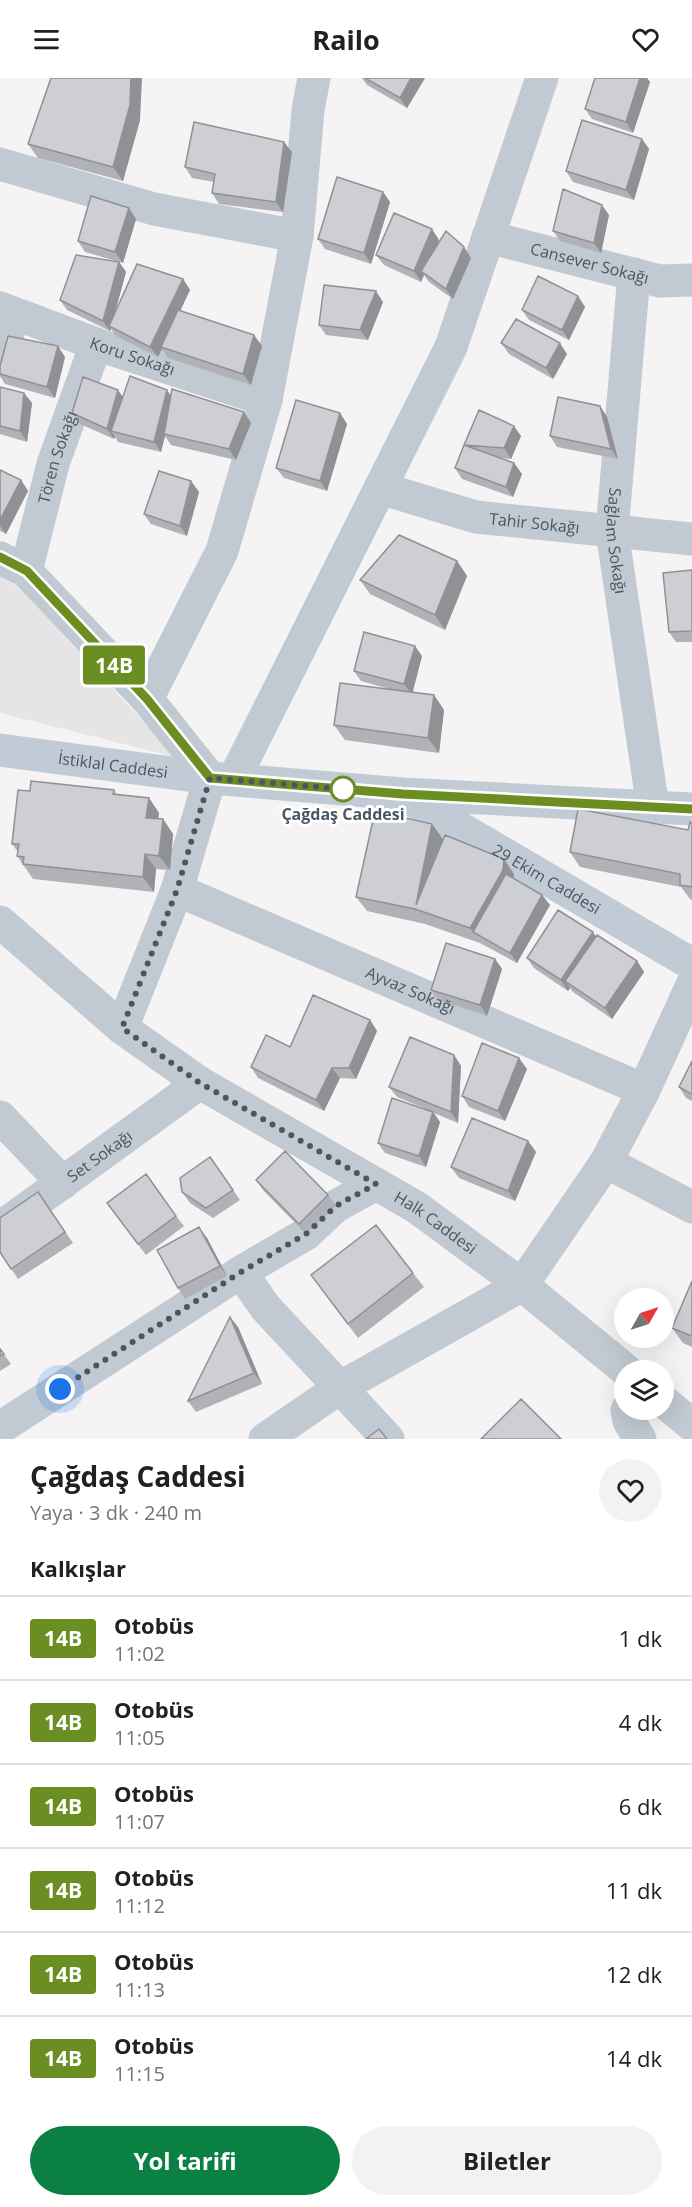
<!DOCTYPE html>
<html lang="tr">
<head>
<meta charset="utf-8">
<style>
  :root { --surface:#fff; --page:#f2f2f2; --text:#202124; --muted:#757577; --line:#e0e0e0; --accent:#0b8043 }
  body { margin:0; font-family:"Open Sans",sans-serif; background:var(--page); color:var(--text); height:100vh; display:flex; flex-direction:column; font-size:22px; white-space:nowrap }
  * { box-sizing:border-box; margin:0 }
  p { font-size:20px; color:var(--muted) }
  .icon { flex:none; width:33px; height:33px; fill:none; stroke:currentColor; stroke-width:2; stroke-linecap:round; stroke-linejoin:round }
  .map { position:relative; height:1361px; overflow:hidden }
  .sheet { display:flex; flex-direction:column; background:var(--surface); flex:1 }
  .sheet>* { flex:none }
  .badge { padding:0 12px; border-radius:4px; font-size:21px; line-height:39px }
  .needle { width:39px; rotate:51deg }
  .controls { position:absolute; left:614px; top:1210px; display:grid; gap:12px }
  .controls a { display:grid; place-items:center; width:60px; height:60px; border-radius:50%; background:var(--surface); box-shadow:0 6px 24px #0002; font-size:30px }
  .you { position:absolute; width:30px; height:30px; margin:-15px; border:4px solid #fff; border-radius:50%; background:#1a73e8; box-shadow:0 0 0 9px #1a73e833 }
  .map>.badge { position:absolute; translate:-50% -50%; box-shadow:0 0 0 3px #fff }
  h2 { padding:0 30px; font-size:22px; line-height:54px }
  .round { display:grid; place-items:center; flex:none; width:63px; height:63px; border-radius:32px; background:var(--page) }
  .head { display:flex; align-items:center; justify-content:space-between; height:102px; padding:0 30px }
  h1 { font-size:28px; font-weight:700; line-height:45px }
  .action { display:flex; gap:12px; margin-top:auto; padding:12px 30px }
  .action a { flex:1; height:69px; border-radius:36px; background:var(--accent); color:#fff; font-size:24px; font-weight:700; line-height:69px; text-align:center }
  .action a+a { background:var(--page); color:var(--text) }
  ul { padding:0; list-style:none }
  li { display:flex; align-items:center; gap:18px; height:84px; padding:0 30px; border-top:2px solid var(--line) }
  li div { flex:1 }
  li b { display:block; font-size:22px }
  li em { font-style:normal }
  li .badge { min-width:66px; font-weight:700; text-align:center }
  header { display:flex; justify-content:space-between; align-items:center; height:78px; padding:0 30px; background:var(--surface); font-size:27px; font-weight:700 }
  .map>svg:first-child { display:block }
  .education { fill:#e6e4e5 }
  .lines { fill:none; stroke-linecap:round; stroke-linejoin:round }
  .street { stroke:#c1cad2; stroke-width:33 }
  .secondary { stroke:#c1cbd6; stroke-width:33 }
  .wall { fill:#b0b2b7 }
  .shaded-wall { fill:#909195 }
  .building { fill:#cdcfd5; stroke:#909195; stroke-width:1.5 }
  .line-casing { stroke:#fff; stroke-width:14 }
  .line { stroke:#6b8e23; stroke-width:9 }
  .walk { stroke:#4a5661; stroke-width:6; stroke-dasharray:0 10.8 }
  .stop-dot { fill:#fff; stroke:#6b8e23; stroke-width:3 }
  .labels { text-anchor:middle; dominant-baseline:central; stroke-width:6; stroke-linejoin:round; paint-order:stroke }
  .street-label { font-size:16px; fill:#4a5661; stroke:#fff }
  .stop-label { font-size:16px; font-weight:bold; fill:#4a5661; stroke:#fff }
</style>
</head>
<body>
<header><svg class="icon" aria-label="menu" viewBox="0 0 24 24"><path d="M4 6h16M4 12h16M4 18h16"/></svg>Railo<svg class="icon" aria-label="heart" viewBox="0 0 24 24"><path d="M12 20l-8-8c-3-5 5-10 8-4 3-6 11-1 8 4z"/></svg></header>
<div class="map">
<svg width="692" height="1361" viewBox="0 0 692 1361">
  <rect width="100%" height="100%" fill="#f5f3f3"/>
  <!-- education -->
  <path class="education" d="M0 498 20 510 176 679 0 635Z"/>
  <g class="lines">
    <!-- street -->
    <g class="street">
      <path d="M0 86 154 131 297 158"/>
      <path id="s1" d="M488 159 660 203 692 202"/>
      <path id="s2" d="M634 196 612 453 653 730"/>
      <path id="s3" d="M0 230 96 266 266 322"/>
      <path d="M0 278 14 237"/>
      <path id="s4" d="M380 410 476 439 692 461"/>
      <path d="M0 480 26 493 147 621 210 700 177 812 122 950"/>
      <path id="s5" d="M26 493 53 386 96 266"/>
      <path d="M147 621 222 473 266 322 297 158 308 32 314 0"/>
      <path d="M234 701 451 269 542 0"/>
      <path id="s6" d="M177 812 644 1012"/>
      <path id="s7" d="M0 844 122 950 200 1005 416 1129 522 1207 627 1293"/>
      <path d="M0 1039 63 1105"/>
      <path d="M606 1084 692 1129"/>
      <path id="s8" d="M0 1150 200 1005"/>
      <path d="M241 1194 265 1229 388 1361"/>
      <path d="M663 1323 692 1347"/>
      <path d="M627 1332 629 1343 640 1361"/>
      <path d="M0 1350 241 1194 306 1156 336 1128 376 1106"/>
      <path d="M265 1361 341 1309 522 1207 606 1084 644 1012 692 907"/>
    </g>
    <!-- secondary -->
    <g class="secondary">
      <path id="s9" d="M0 672 210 700 403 716 692 731"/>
      <path id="s10" d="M407 719 692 886"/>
    </g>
  </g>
  <!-- wall -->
  <path class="wall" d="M362 0H425L407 30 367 7Z
    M595 0H647L650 4 633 55 592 41 585 31Z
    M140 42 123 103 38 80 28 66Z
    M642 61 649 71 634 122 573 104 566 93Z
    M292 74 283 134 219 126 212 115 214 104 192 100 185 89Z
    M383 114 390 124 371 186 325 171 318 161Z
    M129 130 136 141 123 185 85 174 78 163Z
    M609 137 601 175 560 163 553 153Z
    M439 162 436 169H464L471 180 453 221 429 204 424 197 421 204 384 187 376 177Z
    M119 184 126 194 115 234 183 201 190 212 180 233 254 257 262 268 251 307 168 280 162 271 158 279 116 258 111 251 110 253 67 232 60 222Z
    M578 218 585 229 569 262 529 242 522 232Z
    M383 224 368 262 326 257 319 247Z
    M501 265 567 276 553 301 509 276Z
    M65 279 55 320 5 306 0 298V288Z
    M0 309 24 315 32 325 27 364 0 356Z
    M171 318 251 345 236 382 171 367 165 358 161 374 118 364 115 359 114 361 80 346 72 335 123 319Z
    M600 328 607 339 618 381 557 369 550 358Z
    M340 335 347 346 327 413 284 400 276 390Z
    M521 358 511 381 500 380 514 385 522 396 513 419 462 401 455 390 464 367Z
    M0 392 21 402 28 413 6 456 0 453Z
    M191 403 199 414 187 458 151 446 144 436Z
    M457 483 467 498 445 552 370 516 360 502Z
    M692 492V564H676L669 554Z
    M422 578 412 614 434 617 444 632 439 675 345 662 334 647 393 612 361 603 354 593Z
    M114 712 117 717 149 720 159 735 158 741H163L173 756 170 792 156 791 154 814 33 801 17 778 18 774 12 766 30 713Z
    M692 745V822L690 821 681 809 580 789 570 774 688 752Z
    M443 761 442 764 514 796V801L542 817 550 827 517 885 480 865 425 846 367 833 356 819Z
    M596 859 637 883 644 894 612 941 573 914 570 910 568 913 534 890 527 880Z
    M495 881 502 891 487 938 439 922 431 912Z
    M370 942 377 953 356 1001 340 1000 324 1033 258 1000 251 989 290 969Z
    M454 977 461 988 458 1045 434 1035 440 1044 426 1089 385 1075 378 1065 424 1030 397 1019 389 1009Z
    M692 983V1023L686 1020 679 1009Z
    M527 991 505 1043 469 1029 462 1018Z
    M528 1063 536 1074 515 1123 459 1100 451 1089Z
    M210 1079 240 1122 213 1140 190 1125 182 1114Z
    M256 1102 328 1117 336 1128 306 1156 263 1112Z
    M38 1114 73 1165 18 1201 0 1174Z
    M115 1136 176 1138 184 1148 146 1177Z
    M207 1160 227 1198 185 1221 178 1210Z
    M413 1195 424 1209 358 1260 311 1197Z
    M692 1203V1269L683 1265 672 1250Z
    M230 1239 238 1249 262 1306 196 1334 188 1323Z
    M0 1271 11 1286 0 1293Z"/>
  <!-- shaded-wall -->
  <path class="shaded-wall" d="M131 0H142L140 42 123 103 113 89Z
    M411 0H425L407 30 400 20Z
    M640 0H647L650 4 633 55 626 44Z
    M642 61 649 71 634 122 626 112Z
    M284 64 292 74 283 134 276 124Z
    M383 114 390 124 371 186 364 175Z
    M602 127 609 137 601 175 594 165Z
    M129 130 136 141 123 185 115 174Z
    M432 151 439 162 425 196 421 193 424 197 421 204 414 193Z
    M464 169 471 180 453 221 446 211Z
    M119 184 126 194 111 249 109 248 111 251 110 253 103 243Z
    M183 201 190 212 158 279 150 269Z
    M376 213 383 224 368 262 360 252Z
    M578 218 585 229 569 262 562 252Z
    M254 257 262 268 251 307 243 296Z
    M560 265 567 276 553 301 546 290Z
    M58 268 65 279 55 320 47 309Z
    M118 312 125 322 111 353 115 359 114 361 107 351Z
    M167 312 174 322 164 356 165 358 161 374 154 364Z
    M24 315 32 325 27 364 20 353Z
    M600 328 607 339 618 381 611 371Z
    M244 334 251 345 236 382 229 371Z
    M340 335 347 346 327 413 320 403Z
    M514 348 521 358 511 381 504 370Z
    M514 385 522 396 513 419 506 409Z
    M21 402 28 413 6 456 0 448V442Z
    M191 403 199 414 187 458 180 448Z
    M457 483 467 498 445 552 435 537Z
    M415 568 422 578 412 617 404 606Z
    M434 617 444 632 439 675 428 660Z
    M149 720 159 735 157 754 146 740Z
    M163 741 173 756 170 792 159 778Z
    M432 746 443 761 427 835 416 827Z
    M145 776 156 791 154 814 143 799Z
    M504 781 514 796 513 807 473 854 470 850Z
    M542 817 550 827 517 885 510 875Z
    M593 854 600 865 565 903 570 910 568 913 561 902Z
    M495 881 502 891 487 938 480 927Z
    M637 883 644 894 612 941 605 930Z
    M370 942 377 953 356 1001 349 990Z
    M454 977 461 988 458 1045 451 1034Z
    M519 980 527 991 505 1043 498 1033Z
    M332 990 340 1000 324 1033 316 1022Z
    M433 1034 440 1044 426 1089 419 1078Z
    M528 1063 536 1074 515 1123 508 1113Z
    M199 1149 207 1160 227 1198 220 1188Z
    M230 1239 238 1249 262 1306 254 1295Z"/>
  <!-- building -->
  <path class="building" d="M51 0H131L130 27 113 89 28 66Z
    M365 0H411L400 20Z
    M595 0H640L626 44 585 31Z
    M582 42 642 61 626 112 566 93Z
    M194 44 284 64 276 124 212 115 215 96 185 89Z
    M337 99 383 114 364 175 318 161Z
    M563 111 602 127 594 165 553 153Z
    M91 118 129 130 115 174 78 163Z
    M394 135 432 151 414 193 376 177Z
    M446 153 464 169 446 211 421 193Z
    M76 177 119 184 103 243 60 222Z
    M137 186 183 201 150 269 109 248Z
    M538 198 578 218 562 252 522 232Z
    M324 207 376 213 360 252 319 247Z
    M178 232 254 257 243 296 161 269Z
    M516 241 560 265 546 290 501 265Z
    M8 258 58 268 47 309 0 296V288Z
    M130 298 167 312 154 364 111 353Z
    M83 299 118 312 107 351 72 335Z
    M0 309 24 315 20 353 0 348Z
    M172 311 244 334 229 371 164 356Z
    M558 319 600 328 611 371 550 358Z
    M296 322 340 335 320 403 276 390Z
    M479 332 514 348 504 370 464 367 514 385 506 409 455 390 464 367Z
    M0 392 21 402 0 442Z
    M159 393 191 403 180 448 144 436Z
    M399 457 457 483 435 537 360 502Z
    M692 492V553L669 554 663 495Z
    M364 554 415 568 404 606 354 593Z
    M340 605 434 617 428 660 334 647Z
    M31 703 114 712 113 716 149 720 146 740 163 741 159 778 145 776 143 799 23 786 24 779 17 778 19 766H12L18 712 30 713Z
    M578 731 688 752 690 744 692 745V809L680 807V796L570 774Z
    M375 733 432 746 416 827 445 757 504 781 503 792 470 850 415 831 356 819Z
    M506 796 542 817 510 875 473 854Z
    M558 832 593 854 561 902 527 880Z
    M597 857 637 883 605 930 565 903Z
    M446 865 495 881 480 927 431 912Z
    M313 917 370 942 349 990H332L316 1022 251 989 266 957 290 969Z
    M410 959 454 977 451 1034 389 1009Z
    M482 965 519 980 498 1033 462 1018Z
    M692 983V1016L679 1009Z
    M392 1020 433 1034 419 1078 378 1065Z
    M472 1040 528 1063 508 1113 451 1089Z
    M285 1073 328 1117 299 1146 256 1102Z
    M210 1079 233 1112 206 1130 182 1114 180 1100Z
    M146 1096 176 1138 138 1166 107 1125Z
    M38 1114 65 1154 11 1191 0 1174V1140Z
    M376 1147 413 1195 348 1246 311 1197Z
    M199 1149 220 1188 178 1210 157 1172Z
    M692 1203V1258L672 1250Z
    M230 1239 254 1295 188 1323Z
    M0 1271 4 1276 0 1278Z
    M521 1321 561 1361H481Z
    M379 1351 387 1361H366Z"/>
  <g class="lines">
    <!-- line casing -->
    <g class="line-casing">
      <path id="line" d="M0 479 27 493 147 621 210 700 403 716 692 731"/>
    </g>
    <!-- line -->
    <use href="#line" class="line"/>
    <!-- walk -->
    <path class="walk" d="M60 1311 241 1194 306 1156 336 1128 376 1106 200 1005 122 950 177 812 210 700 343 711"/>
  </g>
  <!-- markers -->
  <circle class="stop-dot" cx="343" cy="711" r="12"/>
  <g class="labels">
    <!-- street labels -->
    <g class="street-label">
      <text stroke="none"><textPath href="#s1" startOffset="105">Cansever Sokağı</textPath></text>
      <text stroke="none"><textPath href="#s3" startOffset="141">Koru Sokağı</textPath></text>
      <text stroke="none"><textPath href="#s5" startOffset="118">Tören Sokağı</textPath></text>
      <text stroke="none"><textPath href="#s4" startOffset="159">Tahir Sokağı</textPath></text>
      <text stroke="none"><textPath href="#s2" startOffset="268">Sağlam Sokağı</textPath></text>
      <text stroke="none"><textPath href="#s9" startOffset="114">İstiklal Caddesi</textPath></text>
      <text stroke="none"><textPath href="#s10" startOffset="162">29 Ekim Caddesi</textPath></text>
      <text stroke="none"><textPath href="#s6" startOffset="254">Ayvaz Sokağı</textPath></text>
      <text stroke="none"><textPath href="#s8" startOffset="123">Set Sokağı</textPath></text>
      <text stroke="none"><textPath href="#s7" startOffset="531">Halk Caddesi</textPath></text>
    </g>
    <!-- stop labels -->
    <g class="stop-label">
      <text x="343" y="736">Çağdaş Caddesi</text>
    </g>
  </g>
</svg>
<div class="controls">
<a><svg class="needle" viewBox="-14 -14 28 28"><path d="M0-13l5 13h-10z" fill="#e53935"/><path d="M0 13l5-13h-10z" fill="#757577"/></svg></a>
<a><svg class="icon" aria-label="layers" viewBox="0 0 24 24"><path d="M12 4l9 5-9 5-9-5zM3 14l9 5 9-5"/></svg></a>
</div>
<div class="you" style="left:60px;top:1311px"></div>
<b class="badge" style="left:114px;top:587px;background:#6b8e23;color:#fff">14B</b>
</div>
<section class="sheet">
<div class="head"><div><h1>Çağdaş Caddesi</h1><p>Yaya · 3 dk · 240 m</p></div><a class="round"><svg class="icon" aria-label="heart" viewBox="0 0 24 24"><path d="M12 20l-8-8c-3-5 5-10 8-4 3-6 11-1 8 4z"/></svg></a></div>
<h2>Kalkışlar</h2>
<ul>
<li><span class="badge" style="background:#6b8e23;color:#fff">14B</span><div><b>Otobüs</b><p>11:02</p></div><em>1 dk</em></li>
<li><span class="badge" style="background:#6b8e23;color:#fff">14B</span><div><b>Otobüs</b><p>11:05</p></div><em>4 dk</em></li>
<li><span class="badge" style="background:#6b8e23;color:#fff">14B</span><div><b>Otobüs</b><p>11:07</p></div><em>6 dk</em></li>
<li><span class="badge" style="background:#6b8e23;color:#fff">14B</span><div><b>Otobüs</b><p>11:12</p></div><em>11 dk</em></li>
<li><span class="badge" style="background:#6b8e23;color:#fff">14B</span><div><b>Otobüs</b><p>11:13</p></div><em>12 dk</em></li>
<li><span class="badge" style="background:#6b8e23;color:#fff">14B</span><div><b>Otobüs</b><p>11:15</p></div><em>14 dk</em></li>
</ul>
<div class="action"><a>Yol tarifi</a><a>Biletler</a></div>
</section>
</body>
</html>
